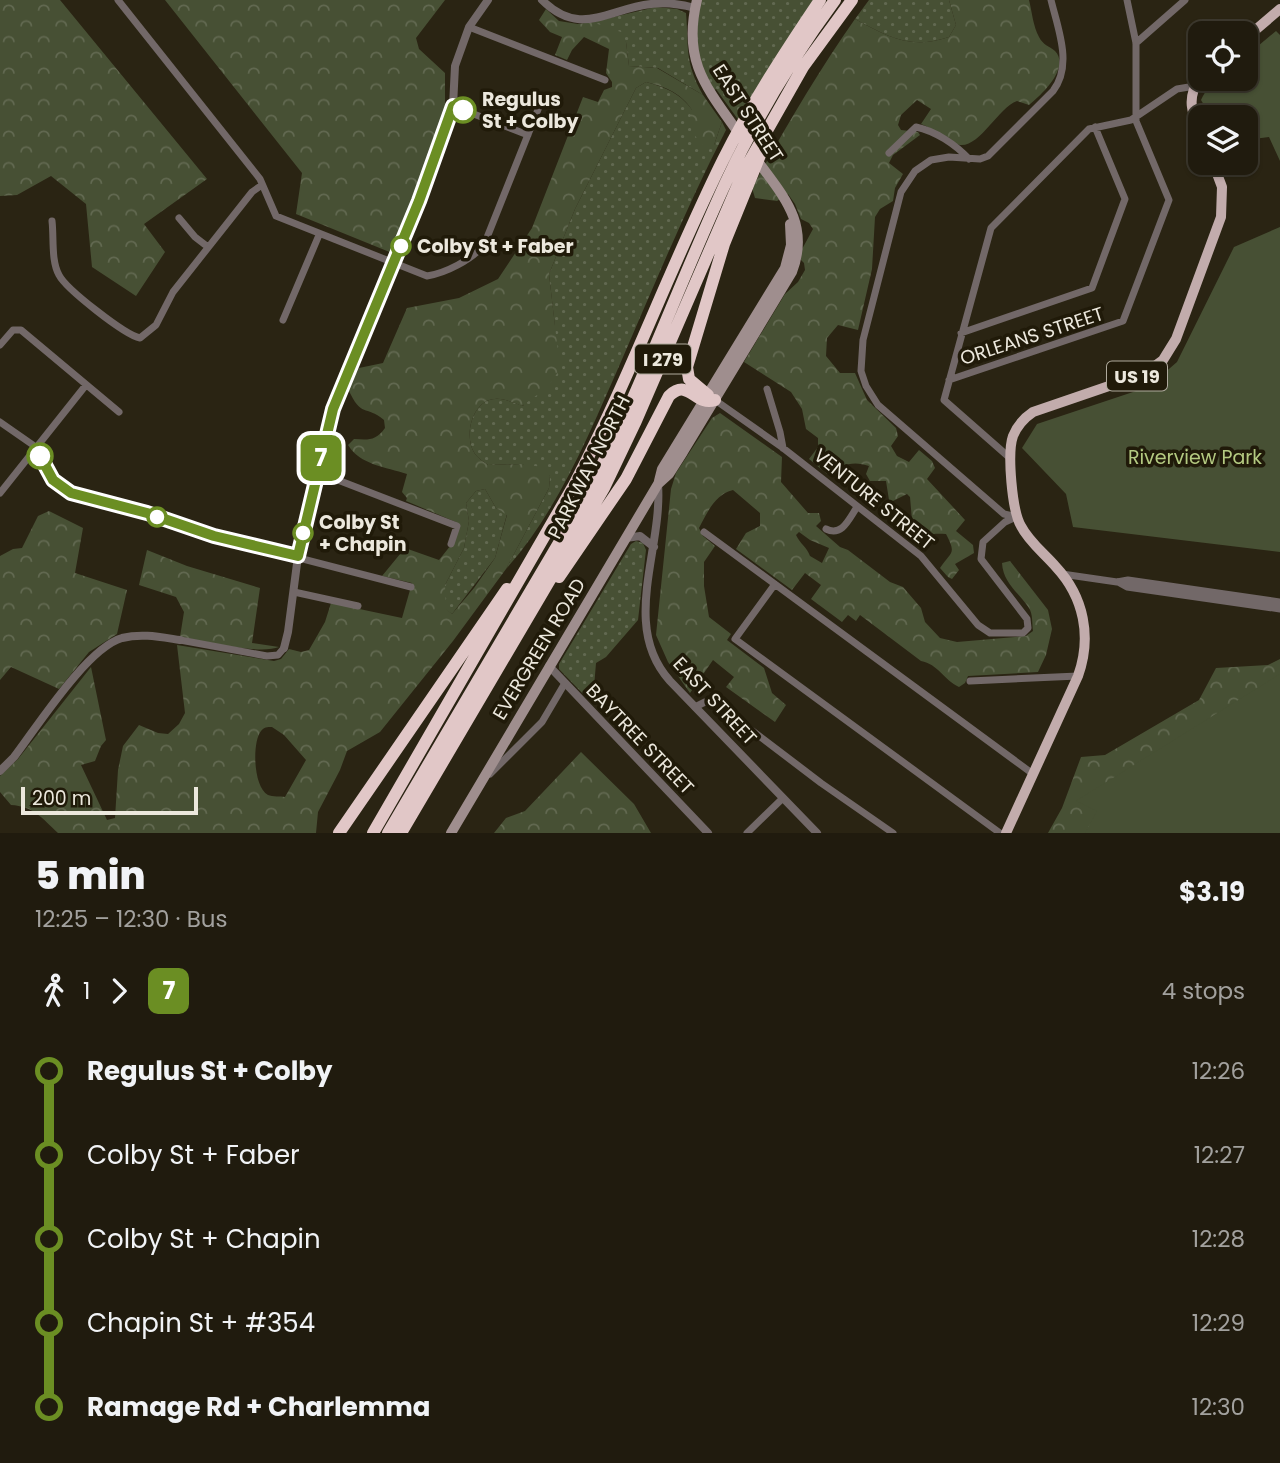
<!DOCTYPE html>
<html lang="en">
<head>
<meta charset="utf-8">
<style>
  :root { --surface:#201b0e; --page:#2d281c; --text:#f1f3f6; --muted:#a2a19e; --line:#3d392e }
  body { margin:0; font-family:Poppins,sans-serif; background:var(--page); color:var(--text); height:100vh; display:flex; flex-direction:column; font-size:26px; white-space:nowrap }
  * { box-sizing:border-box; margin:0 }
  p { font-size:23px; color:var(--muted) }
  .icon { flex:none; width:38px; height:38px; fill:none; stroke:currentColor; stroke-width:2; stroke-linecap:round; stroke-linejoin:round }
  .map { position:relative; height:833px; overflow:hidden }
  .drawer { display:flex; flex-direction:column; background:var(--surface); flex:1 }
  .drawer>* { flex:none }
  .badge { padding:0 14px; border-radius:10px; font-size:24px; line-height:46px }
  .buttons { position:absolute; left:1188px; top:21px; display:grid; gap:14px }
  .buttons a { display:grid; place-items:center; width:70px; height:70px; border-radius:14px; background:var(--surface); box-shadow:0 2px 5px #0004,0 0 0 2px var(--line); font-size:35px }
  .scale { position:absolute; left:21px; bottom:18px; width:177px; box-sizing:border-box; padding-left:7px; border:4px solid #ece8dd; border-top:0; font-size:19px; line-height:24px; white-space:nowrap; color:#ece8dd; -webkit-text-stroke:5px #201a09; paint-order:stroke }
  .map>.badge { position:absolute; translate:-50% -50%; box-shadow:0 0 0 4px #fff }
  .legs { display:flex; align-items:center; gap:10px; height:77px; padding:0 35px; font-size:23px }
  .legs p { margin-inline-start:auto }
  .headline { display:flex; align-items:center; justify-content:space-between; height:119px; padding:0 35px }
  h1 { font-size:38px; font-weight:800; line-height:52px }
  ul { padding:0 35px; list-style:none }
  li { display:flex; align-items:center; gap:24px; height:84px; font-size:26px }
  li i { display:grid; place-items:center; width:10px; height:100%; margin:0 9px; background:currentColor }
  li i::after { content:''; width:18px; height:18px; margin:-9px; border:5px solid; border-radius:50%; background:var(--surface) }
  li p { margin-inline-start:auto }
  li:first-child i { background:linear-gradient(#0000 50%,currentColor 0) }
  li:last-child i { background:linear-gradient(currentColor 50%,#0000 0) }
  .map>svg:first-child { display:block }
  .grass { fill:url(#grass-dots) }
  .forest { fill:url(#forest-crowns); fill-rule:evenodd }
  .park { fill:#475034 }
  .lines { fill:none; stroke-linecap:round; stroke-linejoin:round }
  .minor { stroke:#726868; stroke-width:7 }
  .tertiary { stroke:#726868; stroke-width:8 }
  .secondary { stroke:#9f8e8e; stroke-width:10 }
  .primary { stroke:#c2acac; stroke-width:10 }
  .motorway { stroke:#e1c7c7; stroke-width:12 }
  .line-1-casing { stroke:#fff; stroke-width:16 }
  .line-1 { stroke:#6b8e23; stroke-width:10 }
  .stop-1-dot { fill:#fff; stroke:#6b8e23; stroke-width:3.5 }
  .labels { text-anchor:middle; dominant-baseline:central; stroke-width:7; stroke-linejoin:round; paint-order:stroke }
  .shield { fill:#201a09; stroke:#afaa9d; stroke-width:2 }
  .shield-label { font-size:18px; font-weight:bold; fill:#ece8dd }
  .stop-label { font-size:19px; font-weight:bold; fill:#ece8dd; stroke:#201a09; text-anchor:start }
  .street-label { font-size:19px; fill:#ece8dd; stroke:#201a09 }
  .park-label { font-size:19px; fill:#b4ca81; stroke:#201a09 }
</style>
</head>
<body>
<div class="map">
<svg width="1280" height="833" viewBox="0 0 1280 833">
  <defs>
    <pattern id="grass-dots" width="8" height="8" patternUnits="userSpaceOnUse" patternTransform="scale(1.75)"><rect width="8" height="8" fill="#475034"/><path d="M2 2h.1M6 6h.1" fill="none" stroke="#626951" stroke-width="1.8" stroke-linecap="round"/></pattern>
    <pattern id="forest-crowns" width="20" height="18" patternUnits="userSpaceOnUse" patternTransform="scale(1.75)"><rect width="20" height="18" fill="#475034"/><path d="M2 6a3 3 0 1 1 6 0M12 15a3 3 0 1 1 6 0" fill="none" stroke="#626951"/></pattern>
  </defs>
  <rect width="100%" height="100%" fill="#2a2413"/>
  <!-- grass -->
  <path class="grass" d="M697 0H820L742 125 716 89 710 93 693 53Z
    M869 0H949L956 25 949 37C911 50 888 37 855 19Z
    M656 7 677 9 686 13C689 48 684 61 703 95L658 68 629 66 626 42 592 22Z
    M646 82C689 93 692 110 714 145L722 122 726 130C687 206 654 285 620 364 589 434 558 511 506 569L549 488 550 476 522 464 488 465C484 462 478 458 475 454 463 437 472 400 495 399 503 398 514 403 523 406L555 327 549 274 575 209 636 88Z
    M485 489 496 508 507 514 495 558 452 614 445 609V585L464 548 469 521 466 503 476 491Z
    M636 541 643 543 646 550 638 620 606 657 596 663 594 687 586 697 559 669V664L631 544Z"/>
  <!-- forest -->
  <path class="forest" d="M0 0H60L207 179 144 224 165 252 136 296 92 267 86 204 51 176 17 195 0 196Z
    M165 0H445L416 38 419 49 445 73V117L392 253 296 214 302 173Z
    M949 0H1029C1032 12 1033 26 1039 37 1043 45 1049 46 1055 51 1071 68 1040 96 1029 105L1017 101C998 108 980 147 960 145 947 143 934 128 921 124L931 109 917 100 901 115 898 125 901 130 918 132 920 135 893 155 889 163 903 174 895 188 893 201 880 209 875 217 872 269 858 330 838 325 827 338 826 356 840 373H855L867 400 896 428 898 436 891 446 897 456 909 462 919 450 932 461 935 468 927 479 965 520 956 531 973 545 974 553 955 564 959 570 952 579 948 577 940 568C951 551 957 555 946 534 931 533 927 534 920 546L904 533 912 520 910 497 907 494 893 501 889 500 886 481H870L866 474 869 466C853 460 841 465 827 474L809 459 818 447V438L806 429 802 409 791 392 744 362 785 294 798 282 805 270 804 263 800 259 801 251 813 229 809 223 801 219 795 204 788 194 777 201 755 198 752 188C784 130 817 73 855 19 888 37 911 50 949 37L956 25Z
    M546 9 559 21 578 24 592 22 621 32 626 42 629 66 657 68 703 95 722 122 714 145 706 149C695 136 685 127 692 110 681 93 666 87 646 82L636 88 575 209 549 274 560 369 548 387 522 406C514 403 503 398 495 399 472 400 463 437 475 454 478 458 484 462 488 465L522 464 542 467 550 476 549 488 506 569 453 641 380 732 347 751 340 770 318 812 316 833H58C42 818 33 806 11 805L0 792V776L18 759 91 667 106 740 101 746 95 761 81 765 107 820 115 818 118 770 123 746 139 725 158 733 168 734 179 724 185 713 177 645 274 661 281 659 289 649 301 652 309 650 325 622 331 603 402 618 412 583 382 576 405 548 439 560 451 545 456 522 406 501 407 498 402 492 407 474C386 467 360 465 348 445L354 439C368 440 376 441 385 428L384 420C365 404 362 419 348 389L359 368 383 363 407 308 459 298 498 279 532 228 583 97 598 102 604 90 612 87V82L606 73 609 49 584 37 572 50 567 60 555 55 562 37 550 32 539 20ZM485 489 496 508 507 515 495 558 474 588 452 614 446 609 445 585 464 548 469 521 466 503 476 491ZM272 727 284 735 306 760 285 797C281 796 272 797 268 795 253 787 252 742 261 731 264 727 267 727 272 727Z
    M720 413 782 457 781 482 808 513H819L821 521 816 526 840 547 848 550 890 582 903 587 921 608 925 622 940 638 957 642 1026 636 1033 631C1032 624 1033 614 1029 608 1019 593 1003 583 1002 563L1010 561 1048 610 1052 629 1046 655 1038 672 968 676 965 683 959 687C944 680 938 664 921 661L860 615 856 621 848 615 842 622 811 599 821 585 805 573 792 590 736 549 746 533 760 526V513L733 490C715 494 707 513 699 528L703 536 715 546 704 562V586L709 617 731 634 727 640 764 668 772 693 786 705 775 722 726 687 734 677 713 660 690 693 668 662 656 635 671 489 676 473 712 418ZM799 532 810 540 829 548 822 563 810 556C807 547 800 544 796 535Z
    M49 511 83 528 75 573 127 590 117 634 89 652 59 689 11 667 0 680V556L13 549 22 548 38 516Z
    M147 550 187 566 260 588 252 643 279 647C259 655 203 641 180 637L184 612 176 597 139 585Z
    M1280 659V833H1048L1062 808 1081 757 1105 755 1199 700 1216 668 1268 665Z
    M581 752 634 804 651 833H494L506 818 525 811Z"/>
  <!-- park -->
  <path class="park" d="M1276 31 1280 35V161L1269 137 1246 140V117H1211L1201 100C1211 78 1225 79 1246 79V56Z
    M1280 227V552L1073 527 1066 494 1022 448 1037 424 1148 387 1177 362 1234 247Z
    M1280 674V833H1085L1097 811 1076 801Z"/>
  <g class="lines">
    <!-- minor -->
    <path class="minor" d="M118 0 260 179 276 216 427 276C446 273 471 260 484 245L539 107
      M469 27 605 80
      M1136 43 1185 0
      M453 106 528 135
      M889 153 916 127C935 131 955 144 969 159
      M179 218 195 237 208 247
      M52 221C54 238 51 261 59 275 66 289 125 335 140 338L156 325 173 292 252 192 262 185
      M283 320 319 235
      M961 333 1092 288 1125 199 1095 127
      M0 345 13 330H21L119 412
      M949 380 1123 321 1169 200 1136 121V43L1127 0
      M767 389 780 432 783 448
      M715 400 783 448 921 556 978 625 990 633H1023L1028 628 1027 619 981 559 983 542 1005 522 1016 517
      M0 422 33 445 53 480 71 493 147 513 214 536 411 587
      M1010 458 944 400 991 228 1089 129 1131 120 1177 89 1195 86
      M317 472 457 526 451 544
      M0 493 86 385
      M1017 517 1004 514 878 405 866 386 861 371 863 340 901 192 915 171 931 160 949 157 980 159 988 156 1053 91C1073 65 1058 29 1051 0
      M826 529C842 537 849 519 857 507
      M704 532 1033 774
      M1062 574 1117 582 1128 580 1280 602
      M1118 582 1127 587 1280 609
      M775 584 735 639 1000 833
      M294 592 358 606
      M180 640 267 656 278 655 284 648
      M970 681 1078 676
      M695 707 705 702 716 703 821 783 893 833
      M490 774 542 722 565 683
      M747 833 783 798"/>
    <!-- tertiary -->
    <path class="tertiary" d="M542 0C580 38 607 9 651 4 666 2 680 4 695 8
      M658 484C663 549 620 626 670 681L817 833
      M626 538 640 536 654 547
      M284 648 288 632 298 556 307 511 333 409 419 201 449 123 453 106 455 66 469 27 488 0
      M549 666 708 833
      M0 771 14 757C37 727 87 648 122 638 142 633 160 637 180 640"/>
    <!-- secondary -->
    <path class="secondary" d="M697 0C682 61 706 87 740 135
      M659 481 662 469 785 268 791 245 790 224
      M451 833 658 484 669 474 683 452 792 272C811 222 781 194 754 156"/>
    <!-- primary -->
    <path class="primary" d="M1246 38 1280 9
      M1200 79C1186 97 1192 113 1200 133
      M1006 833 1078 676C1092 637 1084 597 1056 567 1045 554 1029 542 1021 526 1012 511 1007 453 1013 436 1017 426 1024 418 1033 412L1144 374 1163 360 1176 339 1221 217 1222 187 1213 163"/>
    <!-- motorway -->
    <path class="motorway" d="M708 395 689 379 687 367 724 244 765 143
      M559 577 626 479 669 396C689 377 695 407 715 400
      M339 833 507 589
      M373 833 574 485C629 380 670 267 723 160 751 104 785 52 820 0
      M388 833 586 497C639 395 678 286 726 182 756 118 793 57 835 0
      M401 833 604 488 635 423 744 171 803 67 852 0"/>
  </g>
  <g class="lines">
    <!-- line-1 casing -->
    <g class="line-1-casing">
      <path id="line-1" d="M40 456 53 480 71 493 147 513 214 536 298 556 333 409 419 201 453 106 463 110"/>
    </g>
    <!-- line-1 -->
    <use href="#line-1" class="line-1"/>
  </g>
  <!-- markers -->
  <g class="stop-1-dot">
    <circle cx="463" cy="110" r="12"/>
    <circle cx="401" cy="246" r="9"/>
    <circle cx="40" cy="456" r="12"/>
    <circle cx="157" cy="517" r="9"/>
    <circle cx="303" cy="533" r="9"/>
  </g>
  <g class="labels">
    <!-- shield labels -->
    <g class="shield">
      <rect x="635" y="344.5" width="56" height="29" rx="5"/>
      <rect x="1107" y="361.5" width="60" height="29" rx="5"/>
    </g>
    <g class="shield-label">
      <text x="663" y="359">I 279</text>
      <text x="1137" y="376">US 19</text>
    </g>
    <!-- stop labels -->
    <g class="stop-label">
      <text x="482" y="99">Regulus<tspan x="482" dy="22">St + Colby</tspan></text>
      <text x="417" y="246">Colby St + Faber</text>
      <text x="319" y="522">Colby St<tspan x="319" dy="22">+ Chapin</tspan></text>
    </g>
    <!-- street labels -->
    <g class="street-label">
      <text transform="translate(748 113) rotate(57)">EAST STREET</text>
      <text transform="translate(1032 336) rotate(-18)">ORLEANS STREET</text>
      <text transform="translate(589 467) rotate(-63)">PARKWAY NORTH</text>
      <text transform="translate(874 499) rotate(39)">VENTURE STREET</text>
      <text transform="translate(539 649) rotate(-59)">EVERGREEN ROAD</text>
      <text transform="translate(715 701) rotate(47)">EAST STREET</text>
      <text transform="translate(640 739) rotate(46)">BAYTREE STREET</text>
    </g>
    <!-- park labels -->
    <g class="park-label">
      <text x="1195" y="457">Riverview Park</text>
    </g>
  </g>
</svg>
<div class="buttons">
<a><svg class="icon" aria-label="locate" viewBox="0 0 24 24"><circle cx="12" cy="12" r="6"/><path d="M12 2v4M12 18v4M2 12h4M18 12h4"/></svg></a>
<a><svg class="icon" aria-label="layers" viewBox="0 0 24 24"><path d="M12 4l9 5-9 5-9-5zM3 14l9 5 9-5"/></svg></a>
</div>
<div class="scale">200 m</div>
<b class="badge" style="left:321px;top:458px;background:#6b8e23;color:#fff">7</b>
</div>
<section class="drawer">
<div class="headline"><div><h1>5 min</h1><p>12:25 – 12:30 · Bus</p></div><b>$3.19</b></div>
<div class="legs"><svg class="icon" aria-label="walk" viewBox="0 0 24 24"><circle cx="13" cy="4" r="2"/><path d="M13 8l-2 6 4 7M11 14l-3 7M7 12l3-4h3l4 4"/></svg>1<svg class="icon" aria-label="forward" viewBox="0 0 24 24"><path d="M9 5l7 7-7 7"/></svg><b class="badge" style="background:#6b8e23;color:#fff">7</b><p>4 stops</p></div>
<ul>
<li><i style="color:#6b8e23"></i><b>Regulus St + Colby</b><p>12:26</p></li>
<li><i style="color:#6b8e23"></i><span>Colby St + Faber</span><p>12:27</p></li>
<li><i style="color:#6b8e23"></i><span>Colby St + Chapin</span><p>12:28</p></li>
<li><i style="color:#6b8e23"></i><span>Chapin St + #354</span><p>12:29</p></li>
<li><i style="color:#6b8e23"></i><b>Ramage Rd + Charlemma</b><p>12:30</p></li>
</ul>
</section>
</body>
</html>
